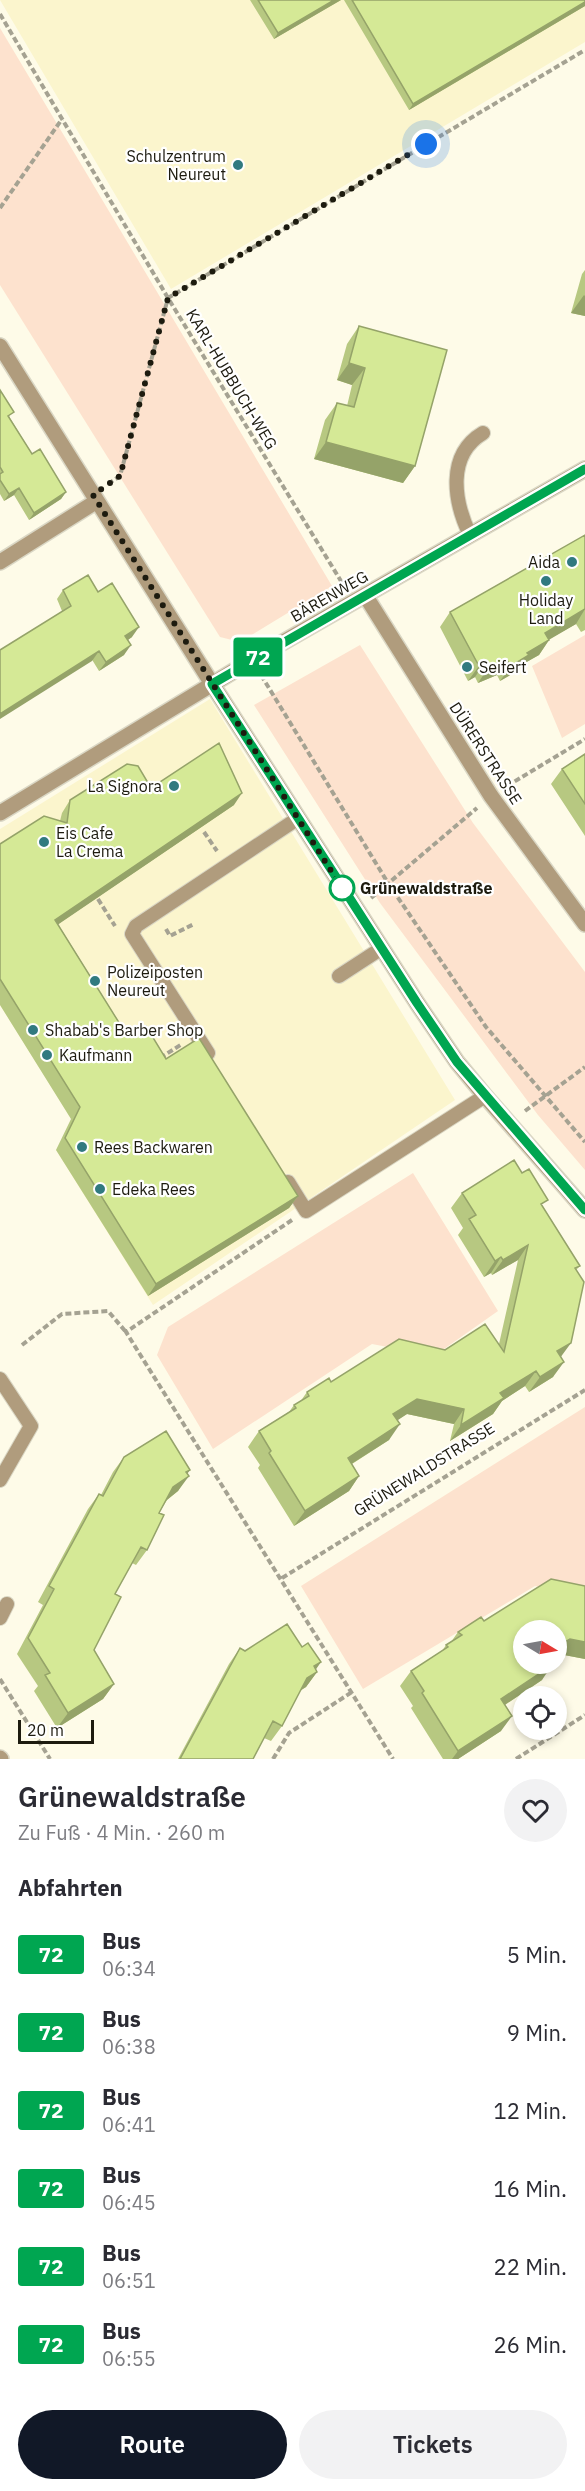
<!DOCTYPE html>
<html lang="de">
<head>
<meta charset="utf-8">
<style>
  :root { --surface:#fff; --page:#f2f2f3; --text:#2b2b33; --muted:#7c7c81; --accent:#111827 }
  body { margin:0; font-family:"IBM Plex Sans",sans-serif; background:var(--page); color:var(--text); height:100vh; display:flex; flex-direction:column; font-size:22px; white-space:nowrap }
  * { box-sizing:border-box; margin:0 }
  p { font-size:20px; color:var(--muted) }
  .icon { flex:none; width:33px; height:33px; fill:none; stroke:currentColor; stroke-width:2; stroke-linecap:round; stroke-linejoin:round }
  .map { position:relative; height:1759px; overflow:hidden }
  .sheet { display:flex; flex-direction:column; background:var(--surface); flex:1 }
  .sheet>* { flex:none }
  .badge { padding:0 12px; border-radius:4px; font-size:21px; line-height:39px }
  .needle { width:39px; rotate:100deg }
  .tools { position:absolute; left:513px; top:1620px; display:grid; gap:12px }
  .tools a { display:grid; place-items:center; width:54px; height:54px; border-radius:50%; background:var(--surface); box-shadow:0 3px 9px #0003; font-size:30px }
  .scale { position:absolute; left:18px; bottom:15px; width:76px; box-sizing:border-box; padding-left:6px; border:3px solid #1d1b0f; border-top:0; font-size:16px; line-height:21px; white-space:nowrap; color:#1d1b0f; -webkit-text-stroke:4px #fff; paint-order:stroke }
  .you { position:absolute; width:30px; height:30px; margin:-15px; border:4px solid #fff; border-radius:50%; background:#1a73e8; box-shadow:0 0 0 9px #1a73e833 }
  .map>.badge { position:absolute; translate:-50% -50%; box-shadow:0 0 0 3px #fff }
  h2 { padding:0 18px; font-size:22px; line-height:54px }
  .round { display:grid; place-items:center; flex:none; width:63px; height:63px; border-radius:32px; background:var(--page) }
  .head { display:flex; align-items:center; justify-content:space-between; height:102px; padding:0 18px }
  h1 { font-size:28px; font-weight:600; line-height:45px }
  .primary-button { display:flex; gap:12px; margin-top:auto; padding:12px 18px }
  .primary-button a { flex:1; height:69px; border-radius:36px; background:var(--accent); color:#fff; font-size:24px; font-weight:600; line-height:69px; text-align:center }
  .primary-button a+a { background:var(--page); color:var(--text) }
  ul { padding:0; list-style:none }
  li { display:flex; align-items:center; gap:18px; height:78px; padding:0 18px }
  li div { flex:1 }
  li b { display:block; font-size:22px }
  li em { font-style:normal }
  li .badge { min-width:66px; font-weight:700; text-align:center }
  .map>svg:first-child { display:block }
  .built { fill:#fbf5cd }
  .green { fill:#fde2ce }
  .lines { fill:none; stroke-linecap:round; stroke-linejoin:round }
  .lane-casing { stroke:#dad7c5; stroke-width:16 }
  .street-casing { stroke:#dad7c5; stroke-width:18 }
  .path { stroke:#a5a292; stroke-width:4; stroke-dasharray:6 3; stroke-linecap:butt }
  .lane { stroke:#b09c7d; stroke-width:14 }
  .street { stroke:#b09c7d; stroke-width:15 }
  .wall { fill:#b7c881 }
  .shaded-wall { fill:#95a369 }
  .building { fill:#d5e996; stroke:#95a369; stroke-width:1.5 }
  .line-casing { stroke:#fff; stroke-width:14 }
  .line { stroke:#00a651; stroke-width:9 }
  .walk { stroke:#1d1b0f; stroke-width:6; stroke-dasharray:0 10.8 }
  .poi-dot { fill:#317a7f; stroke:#fff; stroke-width:2 }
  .stop-dot { fill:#fff; stroke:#00a651; stroke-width:3 }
  .labels { text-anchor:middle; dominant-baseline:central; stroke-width:4.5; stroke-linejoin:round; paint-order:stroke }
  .poi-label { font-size:16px; fill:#1d1b0f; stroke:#fff; text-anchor:start }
  .street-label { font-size:16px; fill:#1d1b0f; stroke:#fff }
  .stop-label { font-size:16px; font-weight:bold; fill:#1d1b0f; stroke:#fff; text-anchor:start }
</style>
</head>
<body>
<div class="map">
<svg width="585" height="1759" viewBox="0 0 585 1759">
  <rect width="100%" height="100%" fill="#fefbe8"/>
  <!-- built -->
  <path class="built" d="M0 0H585V42L171 289Z
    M210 699 455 1100 153 1305 56 1150 74 1123 0 1005V829Z"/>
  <!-- green -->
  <path class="green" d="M0 28 332 586 240 642 220 637 0 285Z
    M585 635V724L562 738 532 666Z
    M360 645 473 823 585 972V1170L538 1115 380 903 254 705Z
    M413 1173 498 1311 434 1356 372 1344 213 1449 157 1355 168 1327Z
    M585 1407V1597L535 1586 363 1689 301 1586Z"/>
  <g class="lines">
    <!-- lane casing -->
    <g class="lane-casing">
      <path id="lane" d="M470 535C454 502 446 455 483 433
        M339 976 382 948
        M208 1053 132 934 136 926 297 819
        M288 1182 306 1211 485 1096
        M0 1379 31 1426 0 1480
        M0 1618 7 1604"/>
    </g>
    <!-- street casing -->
    <g class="street-casing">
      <path id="street" d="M0 346 212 684 417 1003 457 1062 485 1096 585 1210
        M0 562 97 501
        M365 595 491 796 585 924
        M0 813 252 660 585 469
        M0 1758 1 1759"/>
    </g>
    <!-- path -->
    <path class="path" d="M0 14 168 298 344 586
      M0 208 62 119
      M108 484 120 476 168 298 585 50
      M261 675 388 883 486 1027 585 1142
      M507 786 585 739
      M204 832 217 851
      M371 898 477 808
      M98 899 115 926
      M166 929 170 936 194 924
      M160 1058 182 1044
      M525 1111 585 1067
      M292 1220 126 1332 393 1759
      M22 1345 62 1314 108 1311 126 1332
      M282 1578 585 1390
      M0 1679 50 1759
      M273 1759 289 1733 352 1692
      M516 1759 585 1715"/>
    <!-- lane -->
    <use href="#lane" class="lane"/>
    <!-- street -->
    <use href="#street" class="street"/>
  </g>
  <!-- wall -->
  <path class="wall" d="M250 0H341L274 39Z
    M344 0H585V6L409 110Z
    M585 270V316L571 313 582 274Z
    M359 326 415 466 403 483 314 459 325 420 337 403 347 406 352 385 337 380 347 344Z
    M0 390 10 418 32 454 66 492 61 499 29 520 14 495 4 501 0 494Z
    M585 535V630L581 632 576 624 549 639V640L539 655 523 664 519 670 500 681 497 675 478 683 475 677 468 681 440 627 450 612Z
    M63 590 98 592 132 637 128 640 124 655 99 671 62 611 57 599Z
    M585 754V836L551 784 562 769Z
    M151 788 234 805 58 924 128 1037 166 1059 298 1196 289 1208 148 1296 56 1150 71 1119 0 1005V844L60 821 62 813 70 800Z
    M462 1193 543 1207 580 1266 576 1270 561 1357 553 1377 529 1392 525 1386 502 1401 493 1414 450 1441 454 1424 407 1414 397 1420 389 1440 352 1464 359 1476 349 1491 294 1526 258 1468 260 1465 248 1447 259 1431 289 1412 294 1405 300 1402 307 1392 331 1382 445 1350 499 1344 518 1260 492 1275 491 1273 484 1277 458 1235 463 1228 451 1208Z
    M124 1457 188 1474 178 1491 167 1500 159 1513 147 1550 136 1565 132 1563 115 1594 94 1650 114 1684 103 1699 57 1728 34 1691 38 1686 17 1654 43 1605 38 1602 88 1509 99 1494 101 1495 113 1472Z
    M585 1586V1659L559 1654 556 1630 542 1680 505 1705 501 1731 458 1759H443L411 1708 413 1706 400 1686 411 1671 442 1651 446 1645 451 1642 458 1632 484 1621Z
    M302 1647 321 1662 315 1669 317 1672 306 1687 300 1691 282 1726 271 1741 264 1738 253 1759H178L229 1664 240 1648 245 1651Z"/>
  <!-- shaded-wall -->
  <path class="shaded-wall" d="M334 0H341L274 39 278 33Z
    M585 2V6L409 110 413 104Z
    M584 295 585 296V316L571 313Z
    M349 363 365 368 352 385 337 380Z
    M326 442 415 466 403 483 314 459Z
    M19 488 14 495 4 501 9 494Z
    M66 492 61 499 29 520 34 513Z
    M585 609 576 624 535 648 545 633Z
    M139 627 132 637 119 646 125 636Z
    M549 640 539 655 523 664 519 670 500 681 511 666 527 653Z
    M131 645 124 655 99 671 106 662Z
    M99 651 92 661 0 719V714Z
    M507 660 497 675 478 683 488 668Z
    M485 662 475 677 468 681 479 666Z
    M242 793 234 805 47 932 55 920Z
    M298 1196 289 1208 148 1296 156 1284Z
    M528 1245 518 1260 492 1275 503 1260Z
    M501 1257 491 1273 484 1277 495 1261Z
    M571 1343 560 1358 557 1351Z
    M564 1362 553 1377 529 1392 540 1377Z
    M536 1371 525 1386 502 1401 493 1414 450 1441 461 1425 500 1393Z
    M417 1399 464 1409 454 1424 407 1414 383 1430 393 1414Z
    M400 1424 389 1440 337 1473 348 1458Z
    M190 1470 182 1481 189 1476 178 1491 163 1503 173 1487 186 1472Z
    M359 1476 349 1491 294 1526 305 1511Z
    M570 1639 585 1642V1659L559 1654 556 1656V1647Z
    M321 1662 312 1675 317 1672 306 1687 296 1693 314 1666Z
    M552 1665 542 1680 491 1714 501 1699Z
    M114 1684 103 1699 57 1728 68 1713Z
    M512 1716 501 1731 458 1759H452L458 1751Z"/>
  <!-- building -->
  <path class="building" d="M258 0H334L278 33Z
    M352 0H585V2L413 104Z
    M359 326 447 350 415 466 326 442 337 403 354 407 365 368 349 363Z
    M0 390 14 412 8 416 32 454 40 449 66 492 34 513 19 488 9 494 0 480V474L3 472 0 467Z
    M585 535V609L545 633 549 640 527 653 529 655 511 666 507 660 488 668 485 662 479 666 450 612Z
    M88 575 98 592 112 583 139 627 125 636 131 645 106 662 99 651 0 714V650L71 606 63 590Z
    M219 743 242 793 55 920 128 1037 146 1026 166 1059 199 1038 298 1196 156 1284 65 1138 80 1107 0 979V844L44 816 67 823 70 800 127 764 138 766 151 788Z
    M585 754V804L562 769Z
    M514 1160 522 1173 529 1169 548 1200 541 1204 580 1266 575 1268 584 1282 571 1343 557 1351 564 1362 540 1377 536 1371 500 1393 504 1398 461 1425 464 1409 417 1399 393 1414 400 1424 348 1458 359 1476 305 1511 269 1453 271 1451 259 1431 296 1408 294 1405 309 1396 307 1392 329 1378 331 1382 399 1339 445 1350 485 1324 504 1352 528 1245 503 1260 501 1257 495 1261 469 1219 476 1215 462 1193Z
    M166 1431 190 1470 186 1472 189 1476 173 1487 159 1513 164 1515 147 1550 141 1547 115 1594 121 1597 94 1650 114 1684 68 1713 45 1675 50 1673 28 1638 54 1589 49 1586 99 1494 103 1496 124 1457Z
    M551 1579 585 1586V1642L570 1639 556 1647V1630H524V1664H552V1665L501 1699 512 1716 458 1751 422 1693 424 1691 411 1671 448 1647 446 1645 462 1635 458 1632 481 1617 484 1621Z
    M287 1624 302 1647 308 1643 321 1662 314 1666 317 1672 307 1678 282 1726 273 1721 253 1759H180L240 1648 245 1651Z"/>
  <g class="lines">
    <!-- line casing -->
    <g class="line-casing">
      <path id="line" d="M585 469 212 684 417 1003 457 1062 585 1210"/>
    </g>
    <!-- line -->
    <use href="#line" class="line"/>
    <!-- walk -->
    <path class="walk" d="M342 888 93 495 120 476 168 298 426 144"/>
  </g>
  <!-- markers -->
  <g class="poi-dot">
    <circle cx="238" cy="165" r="6"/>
    <circle cx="572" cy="562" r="6"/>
    <circle cx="546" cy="581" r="6"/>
    <circle cx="467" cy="667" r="6"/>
    <circle cx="174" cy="786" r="6"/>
    <circle cx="44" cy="842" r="6"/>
    <circle cx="95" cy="981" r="6"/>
    <circle cx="33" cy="1030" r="6"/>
    <circle cx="47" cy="1055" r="6"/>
    <circle cx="82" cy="1147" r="6"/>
    <circle cx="100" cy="1189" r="6"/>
  </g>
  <circle class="stop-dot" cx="342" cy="888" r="12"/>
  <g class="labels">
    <!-- poi labels -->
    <g class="poi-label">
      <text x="226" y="156" text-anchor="end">Schulzentrum<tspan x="226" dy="18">Neureut</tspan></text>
      <text x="560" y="562" text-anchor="end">Aida</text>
      <text x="546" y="600" text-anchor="middle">Holiday<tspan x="546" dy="18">Land</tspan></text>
      <text x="479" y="667">Seifert</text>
      <text x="162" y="786" text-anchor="end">La Signora</text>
      <text x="56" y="833">Eis Cafe<tspan x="56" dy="18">La Crema</tspan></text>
      <text x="107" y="972">Polizeiposten<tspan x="107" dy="18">Neureut</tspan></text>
      <text x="45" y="1030">Shabab's Barber Shop</text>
      <text x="59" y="1055">Kaufmann</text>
      <text x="94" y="1147">Rees Backwaren</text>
      <text x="112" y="1189">Edeka Rees</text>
    </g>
    <!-- street labels -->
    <g class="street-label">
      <text transform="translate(232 379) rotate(59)">KARL-HUBBUCH-WEG</text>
      <text transform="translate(329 596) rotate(-30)">BÄRENWEG</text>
      <text transform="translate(486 753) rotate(57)">DÜRERSTRASSE</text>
      <text transform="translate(424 1469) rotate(-32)">GRÜNEWALDSTRASSE</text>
    </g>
    <!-- stop labels -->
    <g class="stop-label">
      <text x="360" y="888">Grünewaldstraße</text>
    </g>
  </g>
</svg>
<div class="tools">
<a><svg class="needle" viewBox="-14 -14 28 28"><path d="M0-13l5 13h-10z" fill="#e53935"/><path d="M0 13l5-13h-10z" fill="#7c7c81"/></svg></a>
<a><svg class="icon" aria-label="locate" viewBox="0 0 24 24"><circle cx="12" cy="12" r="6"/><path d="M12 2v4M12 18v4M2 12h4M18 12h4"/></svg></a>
</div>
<div class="scale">20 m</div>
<div class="you" style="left:426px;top:144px"></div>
<b class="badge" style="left:258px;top:657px;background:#00a651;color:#fff">72</b>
</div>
<section class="sheet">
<div class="head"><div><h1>Grünewaldstraße</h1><p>Zu Fuß · 4 Min. · 260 m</p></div><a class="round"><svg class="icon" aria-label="heart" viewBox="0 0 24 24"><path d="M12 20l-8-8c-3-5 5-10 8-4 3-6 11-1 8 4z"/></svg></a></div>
<h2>Abfahrten</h2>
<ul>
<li><span class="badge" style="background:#00a651;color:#fff">72</span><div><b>Bus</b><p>06:34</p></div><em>5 Min.</em></li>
<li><span class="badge" style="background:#00a651;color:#fff">72</span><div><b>Bus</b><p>06:38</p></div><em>9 Min.</em></li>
<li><span class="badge" style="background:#00a651;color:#fff">72</span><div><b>Bus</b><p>06:41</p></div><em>12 Min.</em></li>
<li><span class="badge" style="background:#00a651;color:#fff">72</span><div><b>Bus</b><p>06:45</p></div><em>16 Min.</em></li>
<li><span class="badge" style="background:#00a651;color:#fff">72</span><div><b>Bus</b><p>06:51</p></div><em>22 Min.</em></li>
<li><span class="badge" style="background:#00a651;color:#fff">72</span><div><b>Bus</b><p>06:55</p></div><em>26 Min.</em></li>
</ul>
<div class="primary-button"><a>Route</a><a>Tickets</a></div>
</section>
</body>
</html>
